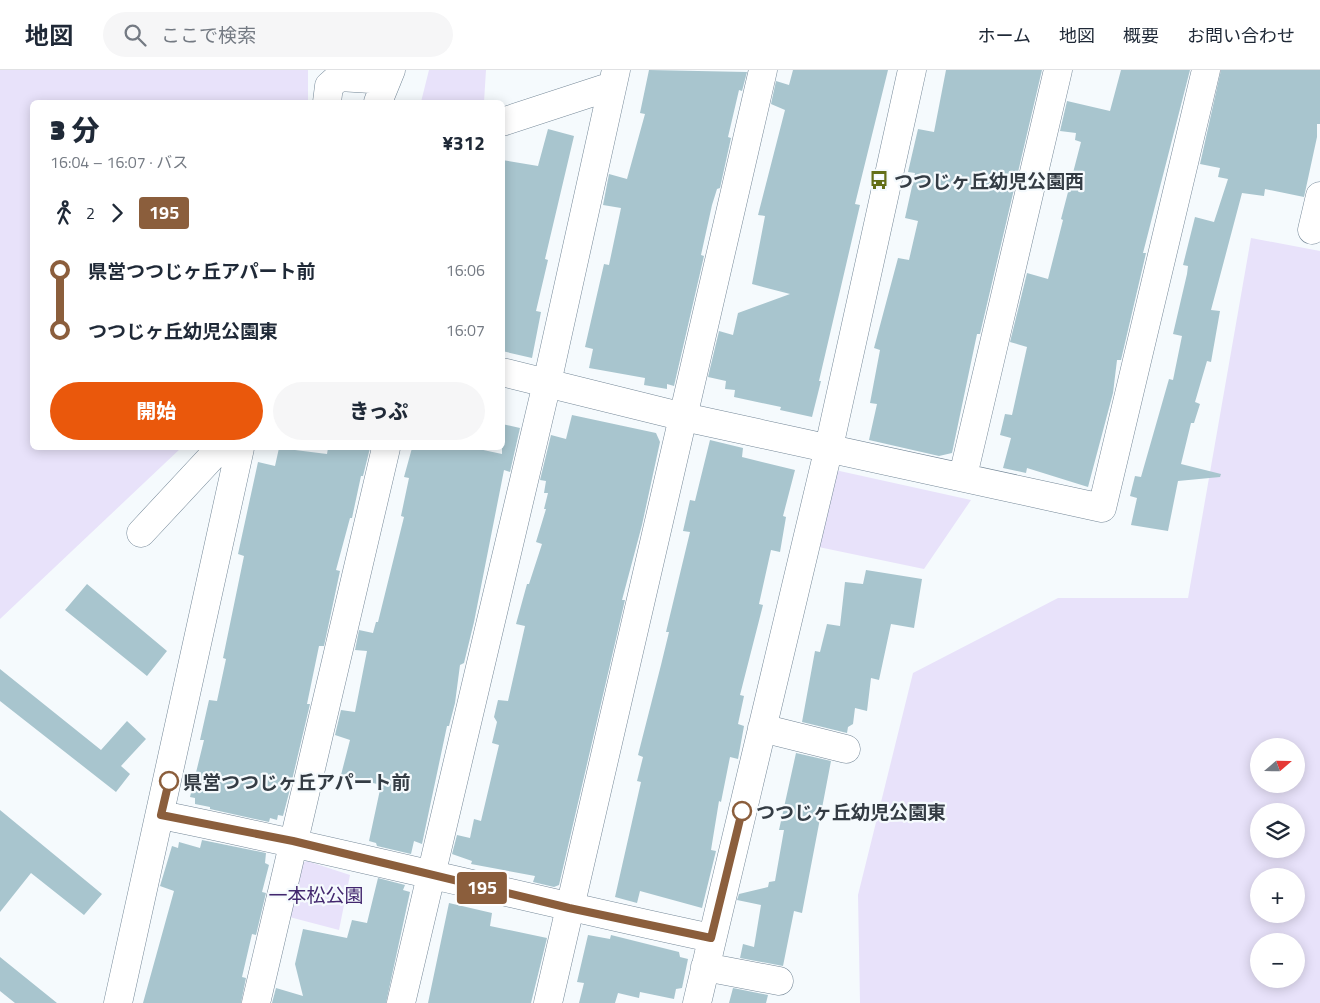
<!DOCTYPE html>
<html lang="ja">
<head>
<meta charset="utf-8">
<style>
  :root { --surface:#fff; --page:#f6f6f7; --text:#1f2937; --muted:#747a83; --line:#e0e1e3; --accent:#ea580c }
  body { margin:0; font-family:"Titillium Web","Noto Sans JP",sans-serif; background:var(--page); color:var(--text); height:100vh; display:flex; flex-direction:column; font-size:19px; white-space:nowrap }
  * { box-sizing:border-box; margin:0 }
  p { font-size:16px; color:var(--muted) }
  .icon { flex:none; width:28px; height:28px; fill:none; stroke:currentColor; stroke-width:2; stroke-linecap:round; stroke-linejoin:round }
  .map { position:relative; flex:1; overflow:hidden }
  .panel { position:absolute; left:30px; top:30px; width:475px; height:350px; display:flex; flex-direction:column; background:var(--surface); border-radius:8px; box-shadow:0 2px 12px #0003 }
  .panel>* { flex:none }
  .badge { padding:0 10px; border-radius:4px; font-size:18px; line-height:32px }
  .needle { width:32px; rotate:70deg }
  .buttons { position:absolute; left:1250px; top:668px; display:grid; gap:10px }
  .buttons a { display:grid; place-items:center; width:55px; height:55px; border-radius:50%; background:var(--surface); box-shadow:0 2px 12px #0003; font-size:25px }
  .map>.badge { position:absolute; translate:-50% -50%; box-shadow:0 0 0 2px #fff }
  .legs { display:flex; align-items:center; gap:8px; height:55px; padding:0 20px; font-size:16px }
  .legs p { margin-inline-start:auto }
  .overview { display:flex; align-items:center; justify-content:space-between; height:85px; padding:0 20px }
  h1 { font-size:28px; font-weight:800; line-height:38px }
  .action { display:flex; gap:10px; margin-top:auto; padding:10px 20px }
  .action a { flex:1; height:58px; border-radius:30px; background:var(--accent); color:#fff; font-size:20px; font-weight:800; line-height:58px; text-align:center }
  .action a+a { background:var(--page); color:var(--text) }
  ul { padding:0 20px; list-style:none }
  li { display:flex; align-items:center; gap:18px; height:60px; font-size:19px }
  li i { display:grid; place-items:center; width:8px; height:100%; margin:0 6px; background:currentColor }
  li i::after { content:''; width:12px; height:12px; margin:-6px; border:4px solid; border-radius:50%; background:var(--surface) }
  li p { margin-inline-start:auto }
  li:first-child i { background:linear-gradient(#0000 50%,currentColor 0) }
  li:last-child i { background:linear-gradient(currentColor 50%,#0000 0) }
  header { display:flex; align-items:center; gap:30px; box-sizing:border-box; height:70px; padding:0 25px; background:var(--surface); border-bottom:1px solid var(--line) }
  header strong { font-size:24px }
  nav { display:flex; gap:28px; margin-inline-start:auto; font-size:18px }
  .search { width:350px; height:45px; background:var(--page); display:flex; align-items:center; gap:12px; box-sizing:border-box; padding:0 18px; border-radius:28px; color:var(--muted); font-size:19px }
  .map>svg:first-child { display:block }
  .green { fill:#e8e2fa; fill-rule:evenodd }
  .building { fill:#a8c5ce }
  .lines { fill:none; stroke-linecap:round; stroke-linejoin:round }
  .minor-casing { stroke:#748797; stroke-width:29 }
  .minor { stroke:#fff; stroke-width:28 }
  .line-1-casing { stroke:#fff; stroke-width:11 }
  .line-1 { stroke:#8b5e3c; stroke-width:8 }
  .stop-1-dot { fill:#fff; stroke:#8b5e3c; stroke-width:2.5 }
  .labels { text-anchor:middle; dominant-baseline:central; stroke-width:4.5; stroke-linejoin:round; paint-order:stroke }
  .poi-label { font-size:19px; font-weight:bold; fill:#343c44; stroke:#f5fafd; text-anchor:start }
  .stop-label { font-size:19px; font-weight:bold; fill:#343c44; stroke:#f5fafd; text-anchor:start }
  .park-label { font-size:19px; fill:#42276e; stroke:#f5fafd }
</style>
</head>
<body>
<header>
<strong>地図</strong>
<div class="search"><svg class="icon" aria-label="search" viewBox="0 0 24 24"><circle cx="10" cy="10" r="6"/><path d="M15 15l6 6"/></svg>ここで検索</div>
<nav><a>ホーム</a><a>地図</a><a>概要</a><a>お問い合わせ</a></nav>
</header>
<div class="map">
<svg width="1320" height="933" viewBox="0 0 1320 933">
  <rect width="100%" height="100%" fill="#f5fafd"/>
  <!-- green -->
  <path class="green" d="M0 0H308V32H32V378H181L0 549Z
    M429 0H486L484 32H421Z
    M1251 168 1320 181V933H860L858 825 913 603 1058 528H1188ZM1259 676H1296V714H1259ZM1259 741H1296V779H1259ZM1259 806H1296V844H1259ZM1259 871H1296V909H1259Z
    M826 398 971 430 924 499 809 475Z
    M307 791 350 805 339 860 278 844 289 798Z"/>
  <!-- building -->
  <path class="building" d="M649 0 747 2 742 21 739 20 728 67 731 68 720 118 717 119 712 135 701 185 704 186 674 316 667 314V319L644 315 645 308 589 298 593 279 585 277 604 194 609 195 621 138 603 135 609 104 627 109 645 44 640 43Z
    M793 0H888L855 134 860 135 819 311H821L812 347 780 340 781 337 734 327 735 320 725 319 726 311 708 307 719 261 733 265 738 243 790 224 752 214 765 146 758 145 785 40 771 34 776 11 789 15Z
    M946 0H1042L980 264H977L952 383 939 386 869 370 877 334 870 333 880 280 874 278 898 188 909 190 918 151 905 148 915 103 908 102 918 59 934 62Z
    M1121 0H1190L1143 183H1146L1121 290H1117L1113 323 1088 417 1027 398 1026 403 1003 398 1011 368 1000 365 1005 344 1012 345 1027 277 1010 272 1027 203 1048 209 1063 150 1061 149 1081 72 1075 70 1076 63 1060 61 1067 31 1110 41Z
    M1221 0H1320V54H1317V67L1304 127 1265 119 1264 126 1242 123 1211 240 1220 241 1211 292 1207 291 1195 332 1200 334 1194 353H1191L1181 394 1221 404 1220 407 1178 411 1168 461 1131 455 1137 428 1130 426 1135 406 1141 407 1169 309 1173 310 1182 266 1173 264 1187 204 1188 196 1183 195 1195 147 1214 152 1228 109 1218 107 1220 98 1200 94Z
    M548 59 574 66 545 189 548 190 536 241 541 242 532 288 502 281V90L538 96Z
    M572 345 656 363 660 372 642 455 622 530H625L559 815 554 817 533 812 535 806 471 794 472 791 452 784 457 765 470 768 474 749 481 751 499 675 492 673 497 652 494 647 498 630 508 631 525 556 516 554 527 514H529L542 474 536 472 546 439H544L548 423H544L546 411 540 410 551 365 566 369Z
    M502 354 520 358 510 402 504 400 474 552 464 593 460 595 455 633 449 656H447L422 774 414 771 411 784 377 776 376 773 369 771 381 715 341 705 350 670 335 665 341 640 355 642 367 581 355 580 359 560 373 563 376 552H378L404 447 401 446 409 408 404 407 412 378H474L502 384Z
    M710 370 743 378 742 387 795 400 783 446 786 447 780 482 771 480 759 534 763 535 740 625 744 626 738 654 744 656 738 689 730 687 721 732 719 731 711 780 716 781 702 838 640 821 637 833 615 827 641 712 637 711 643 687 638 685 661 595 669 562H666L690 462 683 461 690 430 695 431Z
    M279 378 327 384 328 378H370L363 406H361L352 448H350L336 500 340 501 324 576H319L307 634H310L289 723 283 746 278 745 277 750 270 748 269 752 210 739V737L195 734V728L190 727 204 670H200L209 630 217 631 226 589 223 588 244 486 238 484 258 392 275 396Z
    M866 500 922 509 914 558 891 554 879 610 871 608 867 641 855 638 853 654 848 657 847 663 802 652 815 581 820 582 827 554 840 556 845 512 863 514Z
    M87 514 167 581 147 606 65 540Z
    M0 599 101 680 127 651 146 669 121 696 130 704 116 722 0 631Z
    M796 683 831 691 802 843 794 841 783 896 740 888 743 874 754 877 761 835 737 830 739 824 768 817 769 812 775 811 784 760H779Z
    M0 740 102 824 84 845 31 803 0 842Z
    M202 770 266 783 265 793 269 795 262 822 266 823 256 865 252 864 242 907 246 908 241 933H143L174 821 160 816 172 776 178 778 179 772 200 778Z
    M378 808 405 815 403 820 410 822 386 933H272L276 918 303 926 295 894 303 859 347 868 352 850 367 853Z
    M449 833 492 843 490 856 547 868 531 933H428Z
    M588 865 610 869 611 865 679 882 680 887 688 889 682 918 676 919 674 929 640 922 639 928 618 923 615 933H579L584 913 577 912Z
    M0 887 57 933H15L0 921Z
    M733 918 768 925 766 933H729Z"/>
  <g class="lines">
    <!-- minor casing -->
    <g class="minor-casing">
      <path id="minor" d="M327 32 329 16 339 7 387 10
        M378 32 391 0
        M502 52 612 16
        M1312 160 1320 126
        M502 302 684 347 1102 438 1206 0
        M963 406 1058 0
        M141 463 220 378
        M762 658 846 679
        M161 745C345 782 527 829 711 868
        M705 897 779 911
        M118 933 240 378
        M256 933 386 378
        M401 933 547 313 616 0
        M548 933 763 0
        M697 933 829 377 912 0"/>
    </g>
    <!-- minor -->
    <use href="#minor" class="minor"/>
  </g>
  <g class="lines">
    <!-- line-1 casing -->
    <g class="line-1-casing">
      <path id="line-1" d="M169 711 161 745 293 771 569 838 711 868 742 741"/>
    </g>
    <!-- line-1 -->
    <use href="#line-1" class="line-1"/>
  </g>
  <!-- icons -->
  <defs>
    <g id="bus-bare" transform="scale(1.5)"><path d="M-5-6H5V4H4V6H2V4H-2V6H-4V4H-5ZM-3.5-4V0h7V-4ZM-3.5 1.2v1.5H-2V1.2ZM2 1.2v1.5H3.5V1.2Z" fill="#646f17" stroke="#f5fafd" stroke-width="2.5" paint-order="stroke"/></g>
  </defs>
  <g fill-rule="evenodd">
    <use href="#bus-bare" x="879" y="110"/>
  </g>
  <!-- markers -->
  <g class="stop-1-dot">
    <circle cx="169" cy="711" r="9"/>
    <circle cx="742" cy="741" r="9"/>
  </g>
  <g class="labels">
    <!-- poi labels -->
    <g class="poi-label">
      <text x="894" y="110">つつじヶ丘幼児公園西</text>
    </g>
    <!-- stop labels -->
    <g class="stop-label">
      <text x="183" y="711">県営つつじヶ丘アパート前</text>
      <text x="756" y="741">つつじヶ丘幼児公園東</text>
    </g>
    <!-- park labels -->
    <g class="park-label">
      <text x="316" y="824">一本松公園</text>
    </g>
  </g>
</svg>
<div class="buttons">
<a><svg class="needle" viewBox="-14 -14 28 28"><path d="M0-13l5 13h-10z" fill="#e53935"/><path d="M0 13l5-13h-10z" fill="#747a83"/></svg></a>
<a><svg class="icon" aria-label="layers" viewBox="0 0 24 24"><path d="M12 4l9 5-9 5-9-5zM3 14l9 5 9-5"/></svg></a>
<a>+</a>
<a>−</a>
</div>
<b class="badge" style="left:482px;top:818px;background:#8b5e3c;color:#fff">195</b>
<section class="panel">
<div class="overview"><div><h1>3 分</h1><p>16:04 – 16:07 · バス</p></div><b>¥312</b></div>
<div class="legs"><svg class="icon" aria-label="walk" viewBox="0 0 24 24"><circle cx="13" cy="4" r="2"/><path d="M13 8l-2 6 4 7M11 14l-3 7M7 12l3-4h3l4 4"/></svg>2<svg class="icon" aria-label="forward" viewBox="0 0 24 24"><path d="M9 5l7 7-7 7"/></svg><b class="badge" style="background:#8b5e3c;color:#fff">195</b></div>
<ul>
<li><i style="color:#8b5e3c"></i><b>県営つつじヶ丘アパート前</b><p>16:06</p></li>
<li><i style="color:#8b5e3c"></i><b>つつじヶ丘幼児公園東</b><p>16:07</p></li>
</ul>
<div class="action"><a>開始</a><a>きっぷ</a></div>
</section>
</div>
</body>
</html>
